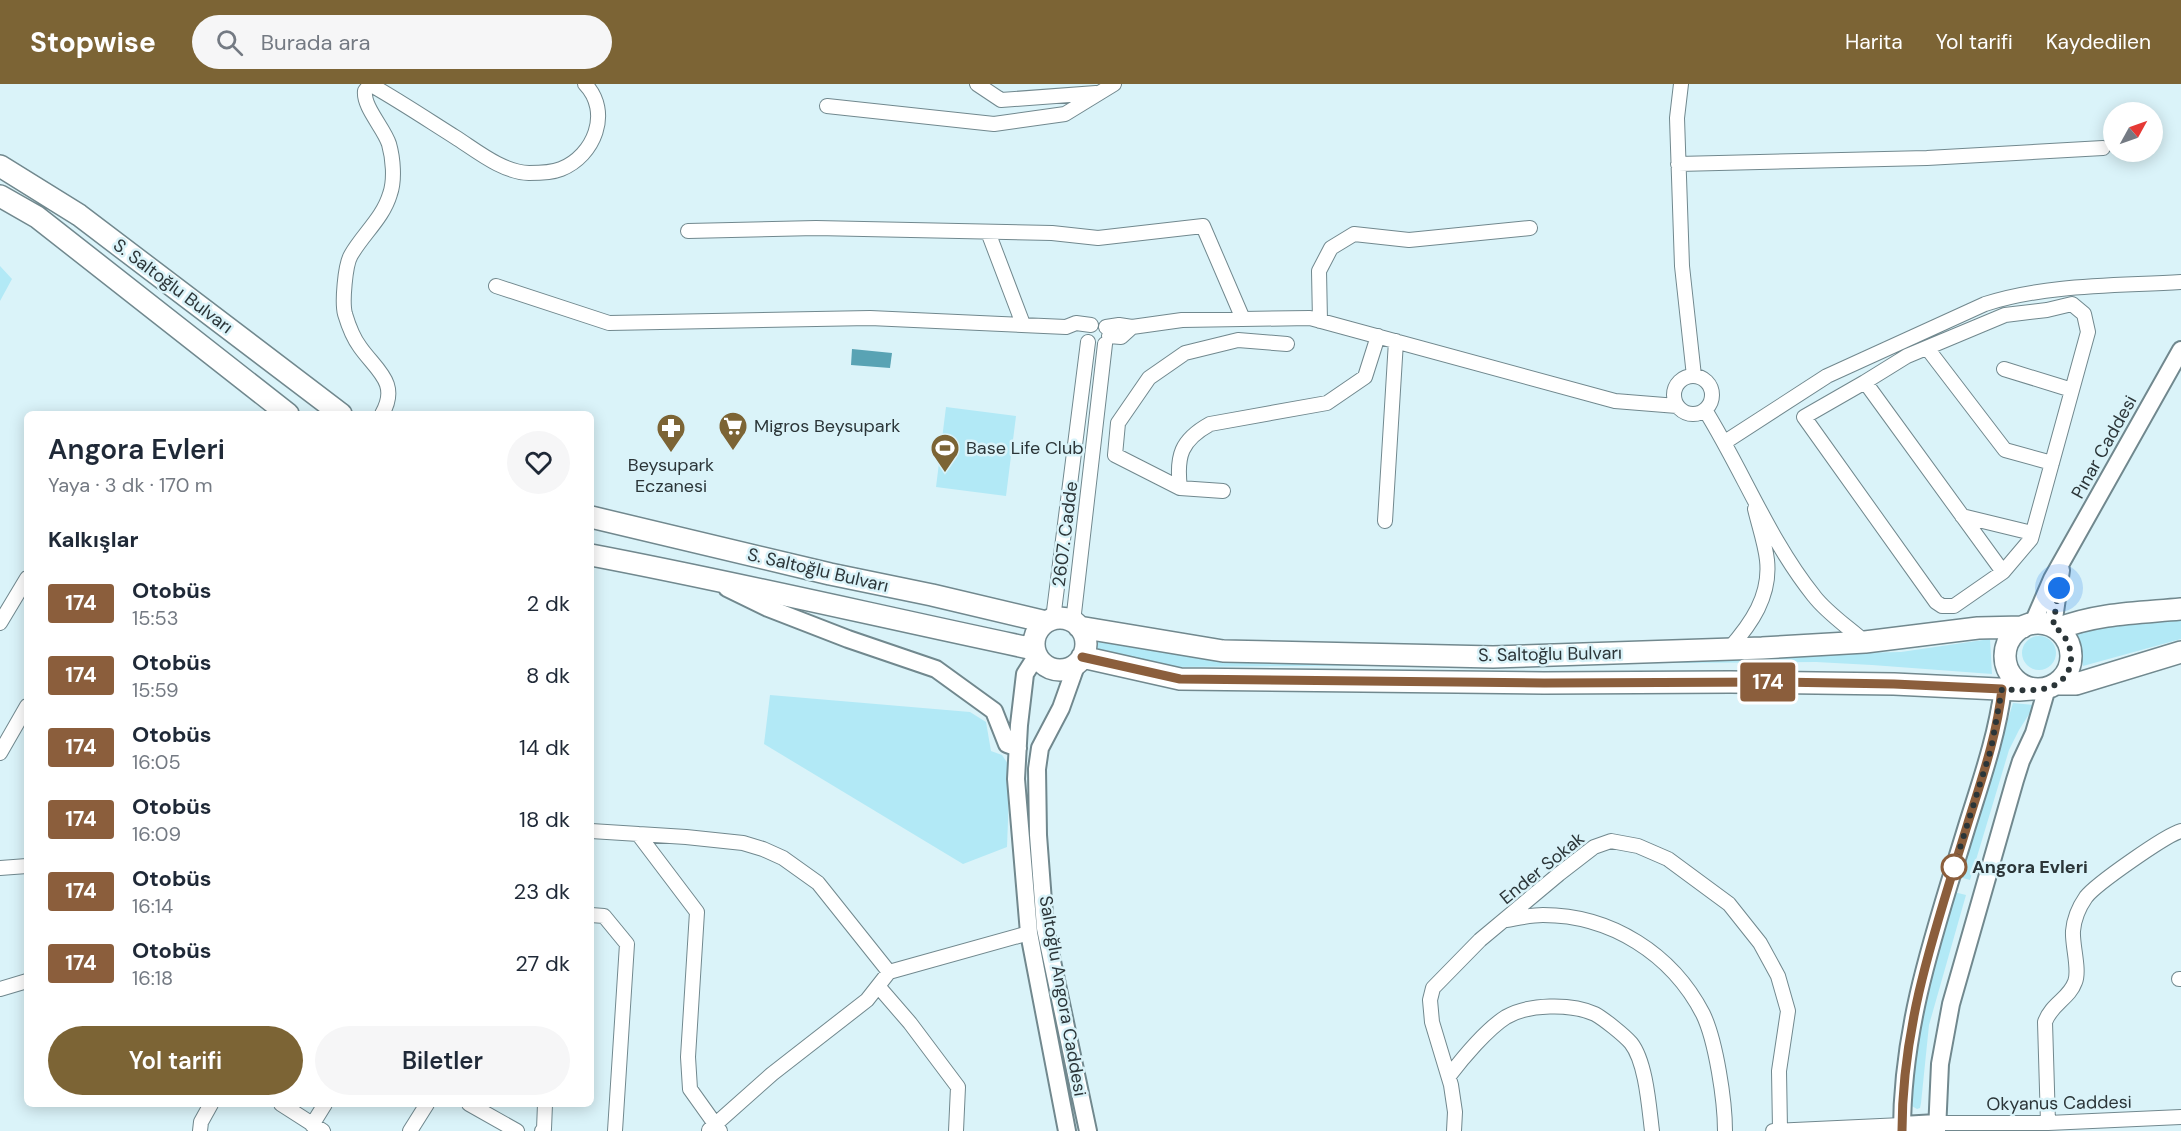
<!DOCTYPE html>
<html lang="tr">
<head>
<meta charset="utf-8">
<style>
  :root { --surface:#fff; --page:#f6f6f7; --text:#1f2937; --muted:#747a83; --accent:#7c6435 }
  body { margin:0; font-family:"DM Sans",sans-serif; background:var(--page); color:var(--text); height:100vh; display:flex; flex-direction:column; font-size:22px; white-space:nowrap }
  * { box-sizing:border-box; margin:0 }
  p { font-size:20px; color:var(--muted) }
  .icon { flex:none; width:33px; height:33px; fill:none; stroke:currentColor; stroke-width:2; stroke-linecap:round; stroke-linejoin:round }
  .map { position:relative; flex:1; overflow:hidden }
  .sheet { position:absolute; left:24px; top:327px; width:570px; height:696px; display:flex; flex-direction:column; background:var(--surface); border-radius:9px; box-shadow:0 3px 15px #0003 }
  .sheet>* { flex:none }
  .badge { padding:0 12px; border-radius:4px; font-size:21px; line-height:39px }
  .needle { width:39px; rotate:50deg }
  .tools { position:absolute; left:2103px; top:18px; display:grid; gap:12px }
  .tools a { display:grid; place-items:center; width:60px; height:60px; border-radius:50%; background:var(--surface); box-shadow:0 3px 15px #0003; font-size:30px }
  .you { position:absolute; width:30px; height:30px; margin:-15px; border:4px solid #fff; border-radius:50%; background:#1a73e8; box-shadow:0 0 0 9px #1a73e833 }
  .map>.badge { position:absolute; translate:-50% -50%; box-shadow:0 0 0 3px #fff }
  h2 { padding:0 24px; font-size:22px; line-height:54px }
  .round { display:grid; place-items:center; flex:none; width:63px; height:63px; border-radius:32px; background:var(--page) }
  .overview { display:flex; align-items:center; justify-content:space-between; height:102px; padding:0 24px }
  h1 { font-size:28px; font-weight:600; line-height:45px }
  .button { display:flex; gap:12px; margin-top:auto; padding:12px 24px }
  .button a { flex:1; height:69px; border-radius:36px; background:var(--accent); color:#fff; font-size:24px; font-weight:600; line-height:69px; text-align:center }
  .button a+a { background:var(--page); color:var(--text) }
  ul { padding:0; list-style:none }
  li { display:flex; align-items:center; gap:18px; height:72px; padding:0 24px }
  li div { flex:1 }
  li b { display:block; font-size:22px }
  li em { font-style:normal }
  li .badge { min-width:66px; font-weight:700; text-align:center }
  header { display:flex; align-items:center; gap:36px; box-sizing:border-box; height:84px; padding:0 30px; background:var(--accent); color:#fff }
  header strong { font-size:28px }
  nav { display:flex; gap:33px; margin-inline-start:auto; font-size:21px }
  .search { width:420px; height:54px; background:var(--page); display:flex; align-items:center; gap:15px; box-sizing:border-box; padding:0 21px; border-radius:33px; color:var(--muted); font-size:22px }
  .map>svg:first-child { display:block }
  .green { fill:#b2e9f6 }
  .water { fill:#59a3b4 }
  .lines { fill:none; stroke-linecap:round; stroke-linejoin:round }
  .minor-casing { stroke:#71888e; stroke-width:16 }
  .tertiary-casing { stroke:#71888e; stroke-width:20 }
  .primary-casing { stroke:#71888e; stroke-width:24 }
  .minor { stroke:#fff; stroke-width:14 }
  .tertiary { stroke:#fff; stroke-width:16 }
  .primary { stroke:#fff; stroke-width:21 }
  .line-casing { stroke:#fff; stroke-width:14 }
  .line { stroke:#8b5e3c; stroke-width:9 }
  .walk { stroke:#2b3538; stroke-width:6; stroke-dasharray:0 10.8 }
  .stop-dot { fill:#fff; stroke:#8b5e3c; stroke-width:3 }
  .labels { text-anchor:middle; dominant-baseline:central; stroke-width:5; stroke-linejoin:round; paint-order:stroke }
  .street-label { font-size:18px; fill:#2b3538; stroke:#daf3f9 }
  .poi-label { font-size:18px; fill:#2b3538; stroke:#daf3f9; text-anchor:start }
  .stop-label { font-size:18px; font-weight:bold; fill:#2b3538; stroke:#daf3f9; text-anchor:start }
</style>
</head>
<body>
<header>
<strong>Stopwise</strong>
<div class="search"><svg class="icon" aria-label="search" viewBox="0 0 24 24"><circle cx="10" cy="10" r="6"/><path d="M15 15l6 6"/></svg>Burada ara</div>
<nav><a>Harita</a><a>Yol tarifi</a><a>Kaydedilen</a></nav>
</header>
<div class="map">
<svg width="2181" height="1047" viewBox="0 0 2181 1047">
  <rect width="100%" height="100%" fill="#daf3f9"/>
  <!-- green -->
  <path class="green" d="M0 182 12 195 0 217Z
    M946 323 1016 332 1006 412 936 403Z
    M2181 536V555L2083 582 2076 546Z
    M2022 569a17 17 0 1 1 34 0a17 17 0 1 1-34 0Z
    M1093 553 1142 564 1809 570 1901 568 1990 555 1992 590 1872 581 1816 578 1167 583 1093 565Z
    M770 611 970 628 986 638 991 667 1002 671 1010 683 1007 763 963 780 764 660Z
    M2013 619 2035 621 2019 646 2009 666 1970 796 1959 793Z
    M1954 808 1966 811 1929 941 1921 1019 1920 1024 1917 1025 1910 1021 1913 958Z"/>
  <!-- water -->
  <path class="water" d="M852 265 892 269 890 284 851 281Z"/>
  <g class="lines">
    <!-- minor casing -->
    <g class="minor-casing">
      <path id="minor" d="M977 0 1001 16 1096 9
        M1681 0 1677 34 1682 182 1694 292
        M827 22 994 40 1065 30 1114 0
        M1678 80 1927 74 2103 64
        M688 147 816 144 1052 149 1098 154 1203 142 1243 235
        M988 148 1023 240
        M496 202 609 239 870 234 1066 243 1076 239 1091 241
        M2072 220 2084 230 2088 248 2031 455 2003 488 1865 298 1907 272 2005 231 2047 226Z
        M1320 237 1319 187 1331 164 1354 150 1409 156 1530 144
        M1106 243 1119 241 1132 243 1182 236 1310 234 1615 317 1677 322
        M1109 252 1121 253 1132 243
        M1927 264 2005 366 2052 379
        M2004 285 2072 306
        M1674 311a19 19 0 1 1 38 0a19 19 0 1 1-38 0Z
        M1865 298 1804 333 1936 518 1942 522H1954L2003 488
        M1705 326C1743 387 1769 456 1814 512 1827 529 1848 543 1865 558
        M382 330C400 299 376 286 360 263 354 255 348 240 345 230 342 219 345 181 351 171 363 150 383 134 390 110 395 96 393 74 389 60 384 44 363 23 365 7L368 3 373 2C401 18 428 36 455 53 477 67 502 88 529 89 539 89 551 89 561 85 594 72 612 28 585 0
        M1725 358 1827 292 1985 220C2047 200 2117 202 2181 198
        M1180 404 1115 371 1118 339 1149 294 1185 269 1238 256 1287 260
        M1223 407 1180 404C1176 372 1181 356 1210 340L1327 319 1365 293 1378 252
        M1962 432 2032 449
        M1385 437 1396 257
        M1053 535 1088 258
        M1073 538 1105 260
        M0 539 27 494
        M1729 565C1751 540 1771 512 1767 476 1765 459 1759 442 1755 425
        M0 669 27 622
        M591 747 686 753 743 759 763 765 783 774 818 799 889 888 1029 849
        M638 750 697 828 688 973 690 1005 720 1047
        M0 784 27 782
        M591 831 604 832 627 860 615 1047
        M1506 836C1518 834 1531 831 1543 831 1611 831 1672 870 1703 930 1716 957 1725 1017 1725 1047
        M2179 895H2181
        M878 902 910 939 958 1003 956 1047
        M0 905 27 897
        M1449 992C1462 975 1487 945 1506 933 1528 920 1571 919 1595 930 1604 935 1624 951 1631 959 1646 978 1649 1023 1652 1047
        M281 1020 323 1047
        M469 1020 517 1047
        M1937 1039H2048L2181 1033
        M2048 1039 2045 938C2052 919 2069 915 2075 898 2080 886 2072 861 2073 847 2074 835 2079 823 2086 813 2096 800 2166 751 2181 747
        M312 1041 325 1020
        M709 1046 772 990 867 916 889 888
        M200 1047 201 1038 211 1020
        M410 1047 427 1020
        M542 1047 544 1045 545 1020
        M1454 1047 1455 1028 1451 1001 1432 938 1430 916 1433 904 1480 856 1559 790 1594 763 1611 757 1638 762 1668 775 1729 820 1760 859 1778 892 1788 927 1779 987 1780 1045
        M1773 1047 1902 1041"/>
    </g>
    <!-- tertiary casing -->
    <g class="tertiary-casing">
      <path id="tertiary" d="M727 504 768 524 848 555 936 585 994 627 1007 660 1018 664
        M2033 539 2052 495 2181 266
        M2053 542 2061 486
        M1037 571 1025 590 1019 641 1016 695 1029 849 1067 1047
        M1077 579 1061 624 1040 664 1037 685 1038 751 1045 844 1088 1047
        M1902 1041 1937 1039
        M1902 1047C1902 939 1936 844 1967 742 1981 697 1997 652 2003 605
        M1937 1047 1940 980 1951 920 2015 696 2021 677 2034 649 2047 604"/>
    </g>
    <!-- primary casing -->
    <g class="primary-casing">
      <path id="primary" d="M0 82 79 131 341 330
        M0 112 37 133 288 330
        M591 433 830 490 932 511 1046 538
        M591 471C739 499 886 534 1034 565
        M1034 560a26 26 0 1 1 52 0a26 26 0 1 1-52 0Z
        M2005 572a33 33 0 1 1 66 0a33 33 0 1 1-66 0Z
        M1079 543 1223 567 1493 573 1762 564 1865 558 1978 544 2023 543
        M2057 545C2098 529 2138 529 2181 525
        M1082 573 1180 595 1544 599 1730 598 1894 600 2019 606 2032 605
        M2057 600H2076L2181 568"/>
    </g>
    <!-- minor -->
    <use href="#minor" class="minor"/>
    <!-- tertiary -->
    <use href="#tertiary" class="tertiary"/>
    <!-- primary -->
    <use href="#primary" class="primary"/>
  </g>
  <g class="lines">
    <!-- line casing -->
    <g class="line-casing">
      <path id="line" d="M1082 573 1180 595 1544 599 1777 598 1894 600 2002 605C1997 652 1981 697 1967 742 1936 843 1902 939 1902 1047"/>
    </g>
    <!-- line -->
    <use href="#line" class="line"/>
    <!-- walk -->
    <path class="walk" d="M1954 783 1991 665 2002 605C2017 606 2036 608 2050 603 2079 593 2076 556 2053 542L2059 504"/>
  </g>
  <!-- icons -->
  <defs>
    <g id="supermarket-pin" transform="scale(1.5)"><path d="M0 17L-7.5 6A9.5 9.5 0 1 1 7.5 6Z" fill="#7c6435" stroke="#daf3f9"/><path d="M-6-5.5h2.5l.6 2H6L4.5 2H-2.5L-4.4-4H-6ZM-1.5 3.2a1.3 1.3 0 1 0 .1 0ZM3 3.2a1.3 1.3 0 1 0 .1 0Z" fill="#fff"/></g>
    <g id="pharmacy-pin" transform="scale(1.5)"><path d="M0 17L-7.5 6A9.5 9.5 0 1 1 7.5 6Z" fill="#7c6435" stroke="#daf3f9"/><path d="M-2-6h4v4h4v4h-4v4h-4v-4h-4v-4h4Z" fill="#fff"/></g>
    <g id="stadium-pin" transform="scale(1.5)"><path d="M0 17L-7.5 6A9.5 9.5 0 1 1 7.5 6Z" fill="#7c6435" stroke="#daf3f9"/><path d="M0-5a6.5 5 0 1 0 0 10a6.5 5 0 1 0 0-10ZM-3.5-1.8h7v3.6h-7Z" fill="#fff"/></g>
  </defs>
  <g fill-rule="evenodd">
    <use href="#supermarket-pin" x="733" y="342"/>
    <use href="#pharmacy-pin" x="671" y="344"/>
    <use href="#stadium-pin" x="945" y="364"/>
  </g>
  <!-- markers -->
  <circle class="stop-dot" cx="1954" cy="783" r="12"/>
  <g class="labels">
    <!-- street labels -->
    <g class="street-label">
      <text transform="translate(173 202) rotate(37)">S. Saltoğlu Bulvarı</text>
      <text transform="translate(2104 363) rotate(-61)">Pınar Caddesi</text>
      <text transform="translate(1065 450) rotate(-83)">2607. Cadde</text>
      <text transform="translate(818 486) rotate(13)">S. Saltoğlu Bulvarı</text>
      <text transform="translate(1550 570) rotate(-1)">S. Saltoğlu Bulvarı</text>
      <text transform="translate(1542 784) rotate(-39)">Ender Sokak</text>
      <text transform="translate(1063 912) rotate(80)">Saltoğlu Angora Caddesi</text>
      <text transform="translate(2059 1019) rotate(-1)">Okyanus Caddesi</text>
    </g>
    <!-- poi labels -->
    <g class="poi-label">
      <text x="754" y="342">Migros Beysupark</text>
      <text x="966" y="364">Base Life Club</text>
      <text x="671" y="381" text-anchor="middle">Beysupark<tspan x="671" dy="21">Eczanesi</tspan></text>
    </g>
    <!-- stop labels -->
    <g class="stop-label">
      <text x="1972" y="783">Angora Evleri</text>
    </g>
  </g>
</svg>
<div class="tools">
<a><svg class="needle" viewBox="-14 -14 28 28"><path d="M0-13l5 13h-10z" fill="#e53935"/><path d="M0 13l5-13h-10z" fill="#747a83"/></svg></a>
</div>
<div class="you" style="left:2059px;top:504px"></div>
<b class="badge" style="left:1768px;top:598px;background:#8b5e3c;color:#fff">174</b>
<section class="sheet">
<div class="overview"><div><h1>Angora Evleri</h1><p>Yaya · 3 dk · 170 m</p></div><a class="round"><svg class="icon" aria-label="heart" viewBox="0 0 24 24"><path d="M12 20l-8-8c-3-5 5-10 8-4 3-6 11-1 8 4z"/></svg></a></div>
<h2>Kalkışlar</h2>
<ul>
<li><span class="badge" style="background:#8b5e3c;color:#fff">174</span><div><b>Otobüs</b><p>15:53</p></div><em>2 dk</em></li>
<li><span class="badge" style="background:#8b5e3c;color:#fff">174</span><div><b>Otobüs</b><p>15:59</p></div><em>8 dk</em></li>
<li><span class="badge" style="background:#8b5e3c;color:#fff">174</span><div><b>Otobüs</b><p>16:05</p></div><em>14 dk</em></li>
<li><span class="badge" style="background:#8b5e3c;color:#fff">174</span><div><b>Otobüs</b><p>16:09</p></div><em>18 dk</em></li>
<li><span class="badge" style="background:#8b5e3c;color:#fff">174</span><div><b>Otobüs</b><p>16:14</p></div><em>23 dk</em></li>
<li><span class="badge" style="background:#8b5e3c;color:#fff">174</span><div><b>Otobüs</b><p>16:18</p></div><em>27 dk</em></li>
</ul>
<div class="button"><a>Yol tarifi</a><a>Biletler</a></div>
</section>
</div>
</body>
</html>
